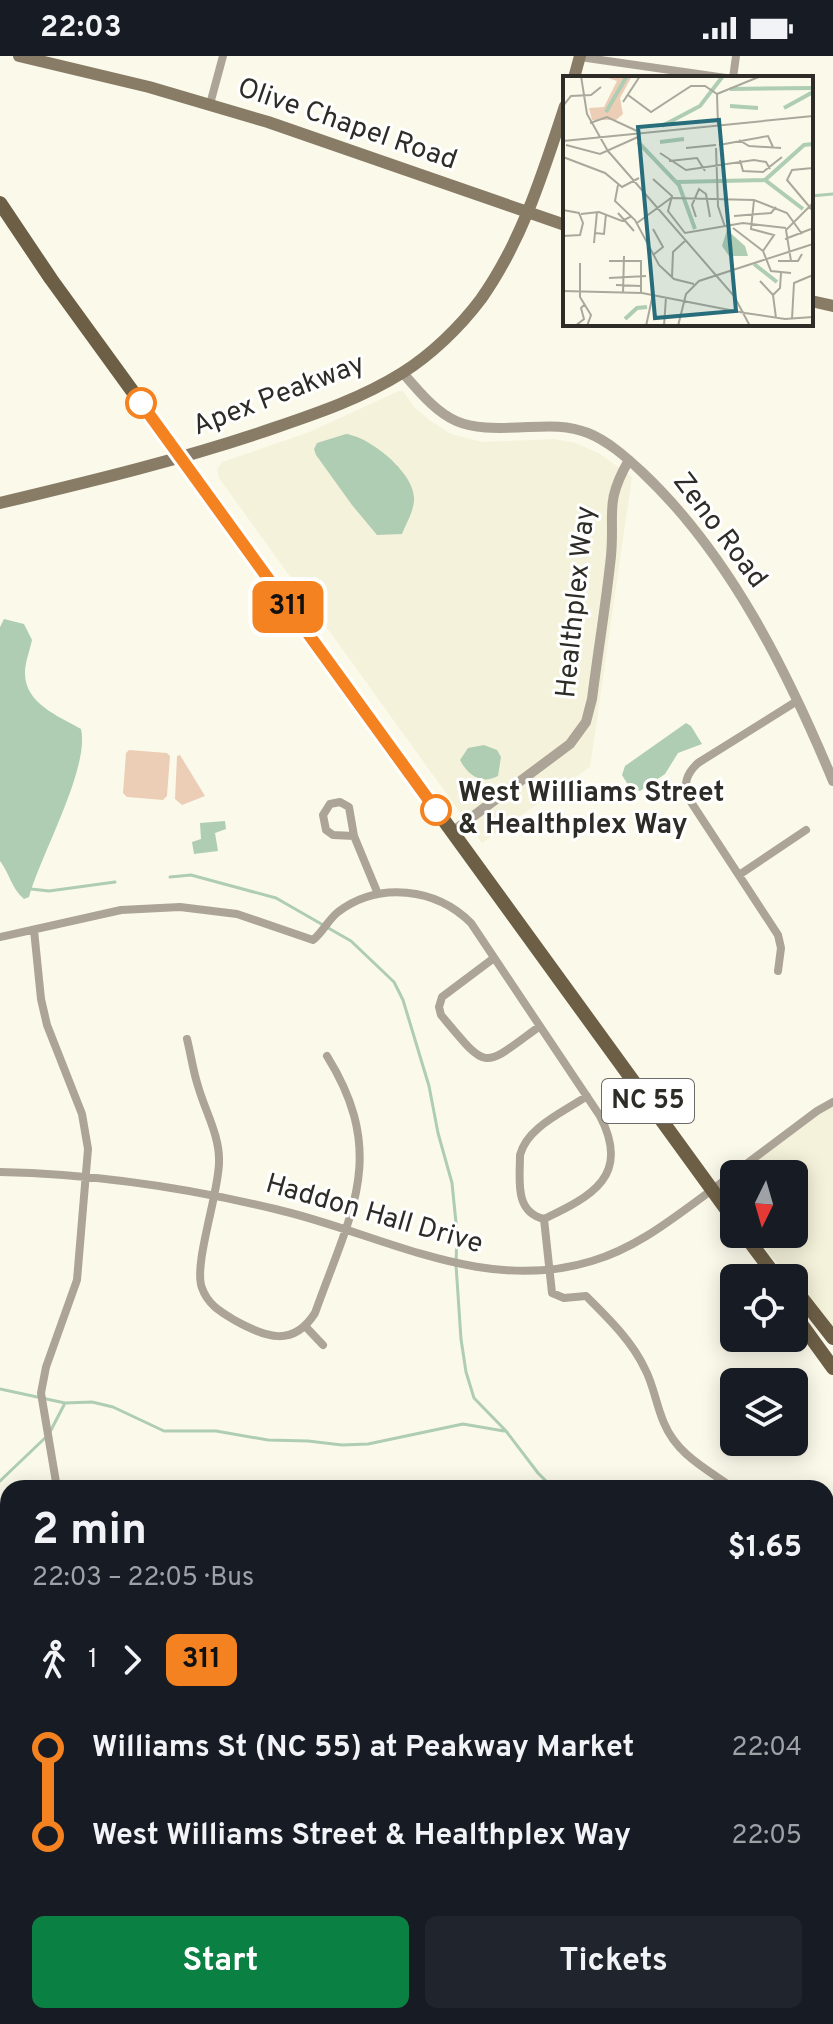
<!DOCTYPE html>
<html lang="en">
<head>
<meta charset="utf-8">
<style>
  :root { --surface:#171b24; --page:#20242c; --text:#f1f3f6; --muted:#9ea1a6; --accent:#0b8043 }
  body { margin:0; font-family:Overpass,sans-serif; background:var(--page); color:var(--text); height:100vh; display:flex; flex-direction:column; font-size:30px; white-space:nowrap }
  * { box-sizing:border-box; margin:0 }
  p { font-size:26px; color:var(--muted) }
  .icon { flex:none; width:44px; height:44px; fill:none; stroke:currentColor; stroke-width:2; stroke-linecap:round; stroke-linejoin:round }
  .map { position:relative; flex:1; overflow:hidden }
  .panel { position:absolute; left:0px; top:1424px; width:834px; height:544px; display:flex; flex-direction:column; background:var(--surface); border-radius:24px 24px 0 0; box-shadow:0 4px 20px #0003 }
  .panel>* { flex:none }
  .badge { padding:0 16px; border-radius:12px; font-size:28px; line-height:52px }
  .needle { width:52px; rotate:185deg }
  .controls { position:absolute; left:720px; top:1104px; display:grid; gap:16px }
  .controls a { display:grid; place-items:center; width:88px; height:88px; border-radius:12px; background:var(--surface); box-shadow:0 4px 20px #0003; font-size:40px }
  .map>.badge { position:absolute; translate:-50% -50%; box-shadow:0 0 0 4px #fff }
  .legs { display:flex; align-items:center; gap:12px; height:88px; padding:0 32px; font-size:26px }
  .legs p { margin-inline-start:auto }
  .summary { display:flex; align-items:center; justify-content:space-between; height:136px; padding:0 32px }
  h1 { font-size:44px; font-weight:700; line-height:60px }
  .button { display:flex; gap:16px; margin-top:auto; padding:16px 32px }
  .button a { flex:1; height:92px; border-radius:12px; background:var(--accent); color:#fff; font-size:32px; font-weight:700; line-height:92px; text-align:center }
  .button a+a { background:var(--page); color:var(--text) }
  ul { padding:0 32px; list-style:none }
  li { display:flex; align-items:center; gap:28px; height:88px; font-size:30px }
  li i { display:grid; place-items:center; width:12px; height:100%; margin:0 10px; background:currentColor }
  li i::after { content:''; width:20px; height:20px; margin:-10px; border:6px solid; border-radius:50%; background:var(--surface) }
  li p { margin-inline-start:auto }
  li:first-child i { background:linear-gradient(#0000 50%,currentColor 0) }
  li:last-child i { background:linear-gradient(currentColor 50%,#0000 0) }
  .status { display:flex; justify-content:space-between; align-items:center; height:56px; padding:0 40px; background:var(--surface); direction:ltr }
  .status svg { height:22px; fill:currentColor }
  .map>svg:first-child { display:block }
  .built { fill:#f4f2da }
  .green { fill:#ecceb7 }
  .water { fill:#aecdb2 }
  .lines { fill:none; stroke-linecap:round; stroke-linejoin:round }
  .stream { stroke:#aecdb2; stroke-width:3 }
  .minor { stroke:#aca496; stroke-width:8 }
  .tertiary { stroke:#aca496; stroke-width:10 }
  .secondary { stroke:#887c67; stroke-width:12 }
  .primary { stroke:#6d5f46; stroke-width:14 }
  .trunk { stroke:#625338; stroke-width:14 }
  .line-1-casing { stroke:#fff; stroke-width:18 }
  .line-1 { stroke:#f58220; stroke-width:12 }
  .stop-1-dot { fill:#fff; stroke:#f58220; stroke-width:4 }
  .labels { text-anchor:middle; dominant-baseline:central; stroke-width:6; stroke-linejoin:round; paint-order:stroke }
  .shield { fill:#fff; stroke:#6c6b67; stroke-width:2 }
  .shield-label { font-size:26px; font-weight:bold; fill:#2d2c26 }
  .street-label { font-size:28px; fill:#2d2c26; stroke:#fff }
  .stop-label { font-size:28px; font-weight:bold; fill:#2d2c26; stroke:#fff; text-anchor:start }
  .inset-river { fill:none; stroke:#aecdb2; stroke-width:4 }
  .inset-road { fill:none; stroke:#a9a89c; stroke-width:2 }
  .view { fill:#286d7c; fill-opacity:0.15; stroke:#286d7c; stroke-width:4 }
  .inset-edge { fill:none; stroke:#2d2c26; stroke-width:4 }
</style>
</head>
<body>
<div class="status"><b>22:03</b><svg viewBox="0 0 49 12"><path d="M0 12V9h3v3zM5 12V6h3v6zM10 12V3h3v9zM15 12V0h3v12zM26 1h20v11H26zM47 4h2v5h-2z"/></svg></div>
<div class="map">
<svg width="833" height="1968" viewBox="0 0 833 1968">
  <rect width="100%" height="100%" fill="#fbfaea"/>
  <!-- built -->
  <path class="built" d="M399 335H403L414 351 429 364 451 378 482 386 554 383 576 387 600 398 632 421 590 711 482 787 219 422 217 413 222 406 307 377Z
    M833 1046V1276L794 1228V1222H789L754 1178H794V1118H736Z"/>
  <!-- green -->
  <path class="green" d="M129 694 167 697 170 700 167 740 163 744 127 741 123 737 126 697Z
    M180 699 205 740 182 749 175 743 177 700Z"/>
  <!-- water -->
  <path class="water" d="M346 378C370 381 413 416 414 441 415 453 406 468 402 478L377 479 352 449 316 399 314 393 317 387Z
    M4 563 24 568 32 584C30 594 25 606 25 616 24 647 58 660 81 673 90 712 40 800 29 841L24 843C11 832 10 818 0 805V571Z
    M686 667 691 670 702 688 678 697 665 718 640 735 630 732 622 719 625 710Z
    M484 689 497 694 501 701 498 720C481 729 468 719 460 704L468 692Z
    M225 765 226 773 215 777 218 795 194 798 192 786 201 783 200 767Z"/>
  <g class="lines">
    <!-- stream -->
    <path class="stream" d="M811 140 833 138
      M170 821 191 819 276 842 351 885 394 926 403 944 429 1030 438 1077 452 1127 457 1177 456 1209 461 1283 466 1316 474 1342 506 1375 538 1417 553 1432
      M30 830 31 833 49 835 115 826
      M0 1333 65 1347 92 1346 113 1351 164 1375H216L268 1384 308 1385 342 1389 368 1388 463 1368 504 1375
      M50 1376 65 1347
      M0 1425 45 1382
      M826 1722 833 1731
      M826 1946H833
      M561 1968 576 1960"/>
    <!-- minor -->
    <path class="minor" d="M580 1 726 22
      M733 22 736 0
      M210 48 223 0
      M354 780 333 779 326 774 323 759 330 748 340 746 349 751 354 780 378 838
      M739 819 806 774
      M34 874 41 943 47 969 82 1058 88 1093 77 1224 46 1311 41 1337 57 1432
      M0 881 121 854 180 851 237 858 313 884C323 876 328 864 338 856 379 825 436 832 471 867L600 1060C631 1120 592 1140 544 1163L552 1237 564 1242 586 1240C608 1262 632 1285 645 1313 654 1330 656 1349 664 1367 676 1396 701 1410 726 1427
      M494 902 442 941 439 951 441 959C489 1016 481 1013 540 970
      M778 915 781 892 778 879 689 743C683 728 686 718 698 707L797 645
      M187 983C191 999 193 1015 198 1030 205 1055 220 1080 219 1106 219 1137 193 1209 202 1232 208 1249 221 1256 236 1265 265 1281 293 1292 315 1257 350 1158 389 1100 327 1000
      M0 1116C93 1118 184 1131 275 1153 380 1177 482 1239 592 1205 633 1193 667 1167 701 1142 740 1113 778 1084 817 1055L833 1046
      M544 1163C514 1156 520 1124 520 1099 527 1071 564 1056 587 1040
      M305 1270 323 1289
      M826 1481 833 1476
      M0 1487 8 1485
      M0 1694 8 1695
      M0 1706 8 1707
      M23 1968V1960"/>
    <!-- tertiary -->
    <path class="tertiary" d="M403 317C447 369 459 375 528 371 549 370 568 369 588 377 608 385 626 401 642 416 730 499 787 615 833 725
      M452 776 570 688 586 666 592 643C598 595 606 548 611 500 615 456 604 447 629 404"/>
    <!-- secondary -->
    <path class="secondary" d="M19 0 149 31 268 66 565 169
      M574 22 580 0
      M811 245 833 250
      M0 447C92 425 184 403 274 372 318 357 362 342 402 317 431 299 460 271 481 243 522 185 543 117 565 50"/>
    <!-- primary -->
    <path class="primary" d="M0 147 51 223 734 1164
      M744 1178 777 1222
      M794 1232 833 1282
      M794 1258 833 1312"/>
    <!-- trunk -->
    <path class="trunk" d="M826 1866H833
      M0 1877 8 1873
      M826 1880H833
      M0 1888H8
      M826 1907H833
      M0 1916H8
      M826 1925 833 1926"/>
  </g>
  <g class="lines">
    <!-- line-1 casing -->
    <g class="line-1-casing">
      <path id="line-1" d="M141 347 436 754"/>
    </g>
    <!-- line-1 -->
    <use href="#line-1" class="line-1"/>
  </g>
  <!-- markers -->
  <g class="stop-1-dot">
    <circle cx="141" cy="347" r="14"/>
    <circle cx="436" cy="754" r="14"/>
  </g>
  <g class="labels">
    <!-- shield labels -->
    <rect class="shield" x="602" y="1023" width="92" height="44" rx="6"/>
    <g class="shield-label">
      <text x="648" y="1045">NC 55</text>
    </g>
    <!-- street labels -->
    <g class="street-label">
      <text transform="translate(347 69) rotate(19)">Olive Chapel Road</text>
      <text transform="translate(279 340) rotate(-21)">Apex Peakway</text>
      <text transform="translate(719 475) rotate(53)">Zeno Road</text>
      <text transform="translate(577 546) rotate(-84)">Healthplex Way</text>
      <text transform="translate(374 1159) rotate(16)">Haddon Hall Drive</text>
    </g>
    <!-- stop labels -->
    <g class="stop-label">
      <text x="458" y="738">West Williams Street<tspan x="458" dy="32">&amp; Healthplex Way</tspan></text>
    </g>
  </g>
  <!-- overview -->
  <g transform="translate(563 20)">
    <rect width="250" height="250" fill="#fbfaea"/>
    <path d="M39 0H69L57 22 60 38 53 44H29L26 32 41 31 54 5Z" fill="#ecceb7"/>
    <path d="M164 154 182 170 185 180H166L159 170Z" fill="#aecdb2"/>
    <path class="inset-river" d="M167 13 250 12M167 30 195 32M221 32 250 16M43 36 64 0M99 50 137 30 160 0M75 66 116 109 132 153M97 66 121 63M202 104 241 69 250 68M113 106 202 104 240 133M191 188 214 206M62 243 74 232 84 231"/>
    <path class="inset-road" d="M18 0 24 38 46 77M65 19 88 36 128 10H142L154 18M60 26 77 0M0 30 8 20 28 19 38 11M27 47 44 41 74 55M155 49 154 18 198 0M176 64 186 70 218 72M0 65 250 40M3 69 37 78 75 61M156 69 205 60 210 71M123 72 153 69M153 72 155 130 162 151M45 75 171 220 187 250M97 77 123 94 191 84 203 86 207 93M0 81 42 97 59 111 76 102M177 84 180 95 200 96 219 81M106 85 134 82 142 95M250 92 229 94 224 104 250 135M90 103 109 120 105 135 122 157 180 147 223 152M55 109 52 125 72 144 96 189 111 203 131 208M191 124 188 153 211 159 200 175M0 134 16 137 20 147 17 159 0 160M55 137 71 155M18 138 36 136 59 145 69 140M171 140 208 137 213 131M133 141 129 129 136 113 143 118 147 141M74 147 108 122 191 124 224 137 239 158M170 152 200 175M90 153 100 171 90 179M32 157 41 158 43 138M222 163 248 153M31 167 34 136M200 175 208 195 228 197M46 185H78V217M215 185H235L239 178M228 185 223 154 250 127M17 187V221L28 239 24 250M109 201 110 176 123 164M46 202 83 200M197 205 210 219 213 242M53 209 78 210M0 215 79 217 182 237M60 217 61 180M210 219 217 212 218 197M182 237 222 243 250 241M229 243 231 207 250 199M12 250 21 243 18 232 22 228M83 250 90 218M101 250 103 221M115 250 123 218 136 205 250 168"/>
    <path class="view" d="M156 44 173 235 92 242 75 51Z"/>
    <rect width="250" height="250" class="inset-edge"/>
  </g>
</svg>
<div class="controls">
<a><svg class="needle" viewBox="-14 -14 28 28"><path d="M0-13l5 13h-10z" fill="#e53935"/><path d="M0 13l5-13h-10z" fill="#9ea1a6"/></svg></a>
<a><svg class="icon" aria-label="locate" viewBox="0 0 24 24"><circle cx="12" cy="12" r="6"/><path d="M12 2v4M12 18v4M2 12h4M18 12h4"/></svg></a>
<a><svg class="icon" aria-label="layers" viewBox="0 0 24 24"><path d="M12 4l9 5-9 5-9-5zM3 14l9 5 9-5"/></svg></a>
</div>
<b class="badge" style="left:288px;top:551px;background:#f58220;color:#111">311</b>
<section class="panel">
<div class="summary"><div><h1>2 min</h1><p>22:03 – 22:05 · Bus</p></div><b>$1.65</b></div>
<div class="legs"><svg class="icon" aria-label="walk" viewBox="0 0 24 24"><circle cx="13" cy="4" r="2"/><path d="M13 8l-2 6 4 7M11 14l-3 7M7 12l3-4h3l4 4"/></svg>1<svg class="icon" aria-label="forward" viewBox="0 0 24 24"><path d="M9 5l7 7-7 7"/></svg><b class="badge" style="background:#f58220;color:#111">311</b></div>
<ul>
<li><i style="color:#f58220"></i><b>Williams St (NC 55) at Peakway Market</b><p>22:04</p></li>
<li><i style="color:#f58220"></i><b>West Williams Street &amp; Healthplex Way</b><p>22:05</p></li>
</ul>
<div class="button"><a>Start</a><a>Tickets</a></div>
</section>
</div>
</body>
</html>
